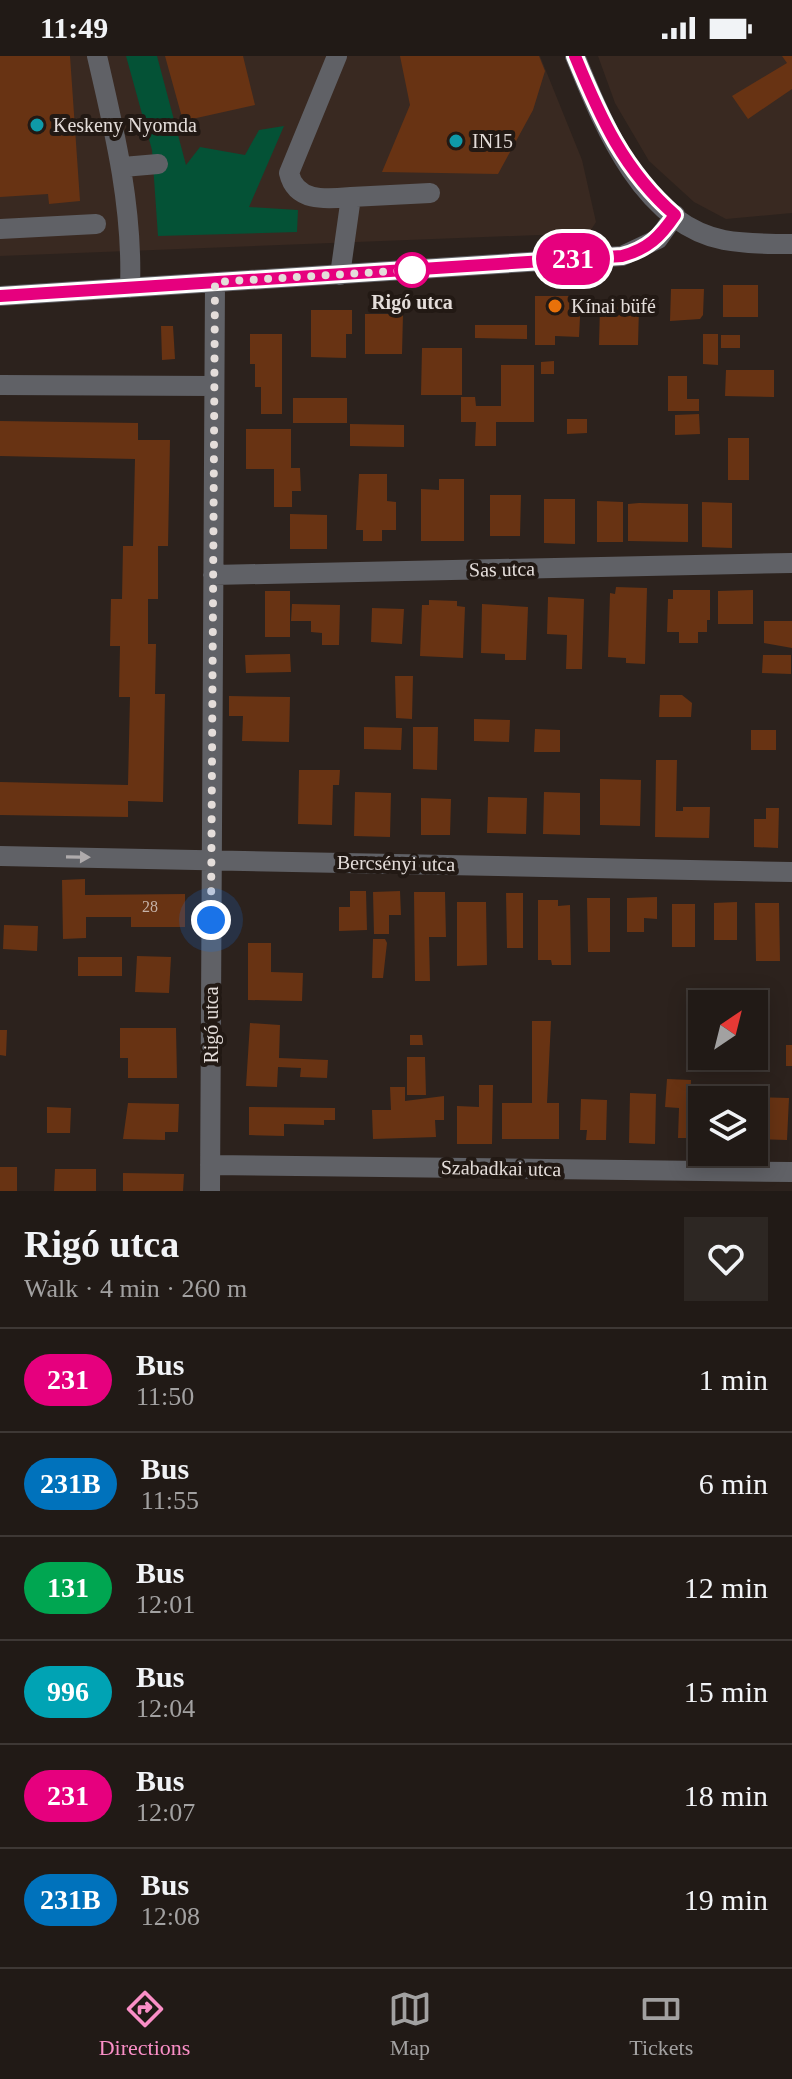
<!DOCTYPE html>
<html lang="en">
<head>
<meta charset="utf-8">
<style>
  :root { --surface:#211a16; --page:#2d2723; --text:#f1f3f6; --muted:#a2a1a1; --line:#3e3835; --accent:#fa8fc7 }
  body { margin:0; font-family:"Times New Roman",serif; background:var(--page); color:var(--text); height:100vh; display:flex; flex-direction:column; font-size:30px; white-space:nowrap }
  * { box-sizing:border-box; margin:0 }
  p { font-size:26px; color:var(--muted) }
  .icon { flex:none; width:44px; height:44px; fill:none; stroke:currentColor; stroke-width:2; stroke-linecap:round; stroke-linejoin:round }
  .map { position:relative; height:1135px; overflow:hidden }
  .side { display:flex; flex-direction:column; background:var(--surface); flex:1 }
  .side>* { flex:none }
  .badge { padding:0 16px; border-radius:26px; font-size:28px; line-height:52px }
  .needle { width:52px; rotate:35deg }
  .controls { position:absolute; left:688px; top:934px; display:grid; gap:16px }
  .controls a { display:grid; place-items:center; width:80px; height:80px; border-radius:0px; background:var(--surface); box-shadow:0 4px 20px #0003,0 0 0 2px var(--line); font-size:40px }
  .you { position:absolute; width:40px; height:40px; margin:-20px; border:6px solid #fff; border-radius:50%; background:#1a73e8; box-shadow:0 0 0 12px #1a73e833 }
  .map>.badge { position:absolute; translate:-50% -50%; box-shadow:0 0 0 4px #fff }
  .round { display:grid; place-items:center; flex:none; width:84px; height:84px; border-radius:0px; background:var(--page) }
  .overview { display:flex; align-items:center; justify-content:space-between; height:136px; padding:0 24px }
  h1 { font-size:38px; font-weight:800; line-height:60px }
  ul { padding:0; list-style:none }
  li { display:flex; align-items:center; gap:24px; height:104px; padding:0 24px; border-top:2px solid var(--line) }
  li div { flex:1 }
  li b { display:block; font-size:30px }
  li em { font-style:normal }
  li .badge { min-width:88px; font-weight:700; text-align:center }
  .status { display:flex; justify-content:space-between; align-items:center; height:56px; padding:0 40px; background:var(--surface); direction:ltr }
  .status svg { height:22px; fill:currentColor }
  .tab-bar { display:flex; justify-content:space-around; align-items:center; height:112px; border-top:2px solid var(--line); background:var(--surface); font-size:22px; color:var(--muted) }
  .tab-bar a { display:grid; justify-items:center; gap:4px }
  .tab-bar .on { color:var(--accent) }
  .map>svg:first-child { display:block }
  .built { fill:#392921 }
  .green { fill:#045236 }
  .building { fill:#683313 }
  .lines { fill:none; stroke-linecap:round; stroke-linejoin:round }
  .minor { stroke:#606166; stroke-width:20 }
  .oneway { fill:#afabac }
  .line-casing { stroke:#fff; stroke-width:18 }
  .line { stroke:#e6007e; stroke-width:12 }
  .walk { stroke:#e4ddda; stroke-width:8; stroke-dasharray:0 14.4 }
  .culture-dot { fill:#0f9aa8; stroke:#221914; stroke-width:3 }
  .stop-dot { fill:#fff; stroke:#e6007e; stroke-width:4 }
  .food-dot { fill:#e8710a; stroke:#221914; stroke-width:3 }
  .labels { text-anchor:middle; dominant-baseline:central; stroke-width:8; stroke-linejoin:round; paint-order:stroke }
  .number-label { font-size:16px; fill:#c5b2a8 }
  .poi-label { font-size:20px; fill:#e4ddda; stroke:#221914; text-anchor:start }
  .stop-label { font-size:20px; font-weight:bold; fill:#e4ddda; stroke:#221914 }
  .street-label { font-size:20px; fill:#e4ddda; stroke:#221914 }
</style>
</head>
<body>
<div class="status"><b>11:49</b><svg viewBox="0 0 49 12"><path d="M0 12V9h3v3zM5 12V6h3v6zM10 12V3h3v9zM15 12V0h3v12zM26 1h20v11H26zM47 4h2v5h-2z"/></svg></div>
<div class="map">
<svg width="792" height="1135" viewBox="0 0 792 1135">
  <rect width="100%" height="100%" fill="#2c221d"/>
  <!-- built -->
  <path class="built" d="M0 0H540L582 104 596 166 589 177 0 200Z
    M598 0H792V157L726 163 694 146 649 105 615 47Z"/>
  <!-- green -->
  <path class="green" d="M126 0H157L186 109 200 91 245 99 259 74 284 70 249 151 298 154 297 176 158 180 152 94Z"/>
  <!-- building -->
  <path class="building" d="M0 0H70L80 145 49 148 48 138 0 141Z
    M165 0H243L255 49 183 65Z
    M400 0H539L545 15 533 54 498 118 382 116 410 49Z
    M782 0H792V33L748 63 732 40 787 7Z
    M723 229H758V261H723Z
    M671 233H704L703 259 700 263 670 265Z
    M535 240H581L579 281 555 280V289H535Z
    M600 251H639L638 289H599Z
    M311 254H352V278H346V302L311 301Z
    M365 258H403L402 298H365Z
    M475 269H527V283L475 282Z
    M161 270H173L175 303 162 304Z
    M250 278H282V358H261V331H255V308H250Z
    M703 278H718V309L703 308Z
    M721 279H740V292H721Z
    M422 292H462V339H421Z
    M554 305V318H541V306Z
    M501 309H534V366H496V390H475L476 366H461V341H475L476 350H501Z
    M726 314H774V341L725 340Z
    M668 320H687V343H699V355H668Z
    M293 342H347V367H293Z
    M699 358 700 378 675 379V359Z
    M567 363H587V377L567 378Z
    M0 365 138 367V384H170L168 490H158V543H148V588H156L155 638H165L163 746 128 745V761L0 759V726L128 729 130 641H119L120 590H110L111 543H122L123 490H133L135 403 0 400Z
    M350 368 404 369V391L350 390Z
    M246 373H291V412H300L301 435H292V451H274V413H246Z
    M728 382H749V424H728Z
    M359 418H387V445L396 446V474H382V485H363V474H356Z
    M439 423H464V485H421V433L439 434Z
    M490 439H521L520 480H490Z
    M544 443H575V488L544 487Z
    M597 445 623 446V486H597Z
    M702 446 732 447V492L702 491Z
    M639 447 688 448V486L628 485V448Z
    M290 458 327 459V493H290Z
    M616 531 647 532 645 608 626 607V602L608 601 610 537 615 538Z
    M673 534H710V564H707V576H698V587H679V576H667L668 543H673Z
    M753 534V568H718V535Z
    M265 535H290V581H265Z
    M548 541 584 543 582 613H566L567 579 547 578Z
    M429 544 457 545V550L465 551 463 602 420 600 422 549H429Z
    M292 548 340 549 339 589H322V577L311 576V565H291Z
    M482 548 528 551 526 604H505V598L481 597Z
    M372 552 404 553 402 588 371 586Z
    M764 565H792V592L764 587Z
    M290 598 291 616 246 617 245 599Z
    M763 599H791V618L762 617Z
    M395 620H413L412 663 396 662Z
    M660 639H682L692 647 691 661H659Z
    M229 640 290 641 289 686 242 685 243 660H229Z
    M474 663 510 664 509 686 474 685Z
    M364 671 402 672 401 694 364 693Z
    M413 671H438L437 714 413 713Z
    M535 673 560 674V696H534Z
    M751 674H776V694H751Z
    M656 704H677L676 755H683V751H710L709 782 655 781Z
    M299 714H340L339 729H333L332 769 298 768Z
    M600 723 641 724 640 770 600 769Z
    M355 736 391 737 390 781 354 780Z
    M544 736 580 737V779L543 778Z
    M488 741 527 742 526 778 487 777Z
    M421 742 451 743 450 779H421Z
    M766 752H779L778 792 754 791V763H766Z
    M85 823V839L185 838V871H131V861H86V882L63 883 62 824Z
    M350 835H366L367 874 339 875V851H350Z
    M400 835 401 859H389V878H374L373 836Z
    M414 836H445L446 881H429L430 925H415Z
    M506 837H523V892H507Z
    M657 841V863L644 862V876H627V842Z
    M587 842H610V896H588Z
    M538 844H558V850L570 849 571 909H552L551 904H538Z
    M457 846H486L487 909 457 910Z
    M737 846V884H714V847Z
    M755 847H779L780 905H756Z
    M672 848H695V891H672Z
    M4 869 38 870 37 895 3 893Z
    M373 883H385L387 887 383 922H372Z
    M248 887H271V916L303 917 302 945 248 944Z
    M137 900 171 901 169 937 135 936Z
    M78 901H122V920H78Z
    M532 965H551L547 1047H559V1083H502V1047H532Z
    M250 967 280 969 279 1002 328 1004 327 1022 300 1021 301 1012 278 1011 277 1031 246 1030Z
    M120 972H176L177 1022H128V1002H120Z
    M0 974H7L6 1000 0 999Z
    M410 979H422L423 989H410Z
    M786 989H792V1010H786Z
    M407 1001H425L426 1039H407Z
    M667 1023 691 1024 690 1048H702V1082H678L679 1052 665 1051Z
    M479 1029H493L492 1088H457V1050L479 1051Z
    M390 1031H405V1045L444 1040V1064H435L436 1081 373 1083 372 1054H391Z
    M630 1037 656 1038 655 1088 629 1087Z
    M755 1041 789 1042 787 1084 754 1083Z
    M581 1043 607 1044 606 1084H586L587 1074H580Z
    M128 1047 179 1048 178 1076H165V1084L123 1083Z
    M47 1051 71 1052 70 1077H47Z
    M249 1051 335 1052V1064H324V1069L284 1068V1080L249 1079Z
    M0 1111H17V1135H0Z
    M55 1113H96V1135H54Z
    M123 1117 184 1118 183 1135H123Z"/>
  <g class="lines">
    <!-- minor -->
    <path class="minor" d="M97 0C115 77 133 152 130 232
      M337 0 289 117C296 147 327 143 351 141
      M575 0C603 68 642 168 724 184 747 188 769 188 792 188
      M123 111 158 108
      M0 173 96 168
      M340 219 351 141 430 137
      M0 240 622 200 658 183 675 159
      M0 329 214 330
      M213 519 792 507
      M0 800 792 816
      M210 1109 792 1116
      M210 1135 215 226"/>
  </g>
  <!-- one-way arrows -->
  <defs><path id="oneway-solid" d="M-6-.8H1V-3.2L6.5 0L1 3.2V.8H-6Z" transform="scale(2)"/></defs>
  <use class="oneway" href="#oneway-solid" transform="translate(78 801) rotate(1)"/>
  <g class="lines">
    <!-- line casing -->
    <g class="line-casing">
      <path id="line" d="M0 240 622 200C648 193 660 181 675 159 624 115 600 61 575 0"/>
    </g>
    <!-- line -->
    <use href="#line" class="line"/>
    <!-- walk -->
    <path class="walk" d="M211 864 215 226 412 214"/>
  </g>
  <!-- markers -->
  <g class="culture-dot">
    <circle cx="37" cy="69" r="8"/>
    <circle cx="456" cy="85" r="8"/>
  </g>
  <circle class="stop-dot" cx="412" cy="214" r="16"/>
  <circle class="food-dot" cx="555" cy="250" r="8"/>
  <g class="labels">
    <!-- number labels -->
    <g class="number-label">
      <text x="150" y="850">28</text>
    </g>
    <!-- poi labels -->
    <g class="poi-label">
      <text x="53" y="69">Keskeny Nyomda</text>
      <text x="472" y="85">IN15</text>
      <text x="571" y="250">Kínai büfé</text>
    </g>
    <!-- stop labels -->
    <g class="stop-label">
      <text x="412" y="246">Rigó utca</text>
    </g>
    <!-- street labels -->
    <g class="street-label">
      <text transform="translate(502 513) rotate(-1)">Sas utca</text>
      <text transform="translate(396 807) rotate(1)">Bercsényi utca</text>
      <text transform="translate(211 969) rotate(-90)">Rigó utca</text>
      <text transform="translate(501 1112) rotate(1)">Szabadkai utca</text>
    </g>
  </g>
</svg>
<div class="controls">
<a><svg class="needle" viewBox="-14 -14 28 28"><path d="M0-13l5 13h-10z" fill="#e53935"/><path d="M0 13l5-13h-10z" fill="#a2a1a1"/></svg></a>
<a><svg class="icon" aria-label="layers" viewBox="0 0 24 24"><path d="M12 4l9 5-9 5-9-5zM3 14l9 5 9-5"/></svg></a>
</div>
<div class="you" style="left:211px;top:864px"></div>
<b class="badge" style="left:573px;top:203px;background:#e6007e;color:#fff">231</b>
</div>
<section class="side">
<div class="overview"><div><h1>Rigó utca</h1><p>Walk · 4 min · 260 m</p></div><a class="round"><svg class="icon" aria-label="heart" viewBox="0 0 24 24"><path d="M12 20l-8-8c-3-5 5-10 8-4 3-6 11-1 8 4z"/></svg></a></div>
<ul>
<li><span class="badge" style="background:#e6007e;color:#fff">231</span><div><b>Bus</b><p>11:50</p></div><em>1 min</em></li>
<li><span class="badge" style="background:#0072bc;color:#fff">231B</span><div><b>Bus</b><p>11:55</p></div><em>6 min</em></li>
<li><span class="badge" style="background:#00a651;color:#fff">131</span><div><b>Bus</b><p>12:01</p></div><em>12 min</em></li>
<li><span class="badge" style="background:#00a3b4;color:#fff">996</span><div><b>Bus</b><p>12:04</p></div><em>15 min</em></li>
<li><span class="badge" style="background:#e6007e;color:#fff">231</span><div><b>Bus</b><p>12:07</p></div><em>18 min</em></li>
<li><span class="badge" style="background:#0072bc;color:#fff">231B</span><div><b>Bus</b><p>12:08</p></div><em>19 min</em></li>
</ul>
</section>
<nav class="tab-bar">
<a class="on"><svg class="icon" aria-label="directions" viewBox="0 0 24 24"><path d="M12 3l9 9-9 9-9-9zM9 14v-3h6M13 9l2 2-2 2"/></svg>Directions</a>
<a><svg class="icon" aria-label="map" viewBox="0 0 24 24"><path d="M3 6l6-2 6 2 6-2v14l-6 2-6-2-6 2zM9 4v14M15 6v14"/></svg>Map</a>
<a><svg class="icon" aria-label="tickets" viewBox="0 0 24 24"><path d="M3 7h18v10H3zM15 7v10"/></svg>Tickets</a>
</nav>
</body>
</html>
